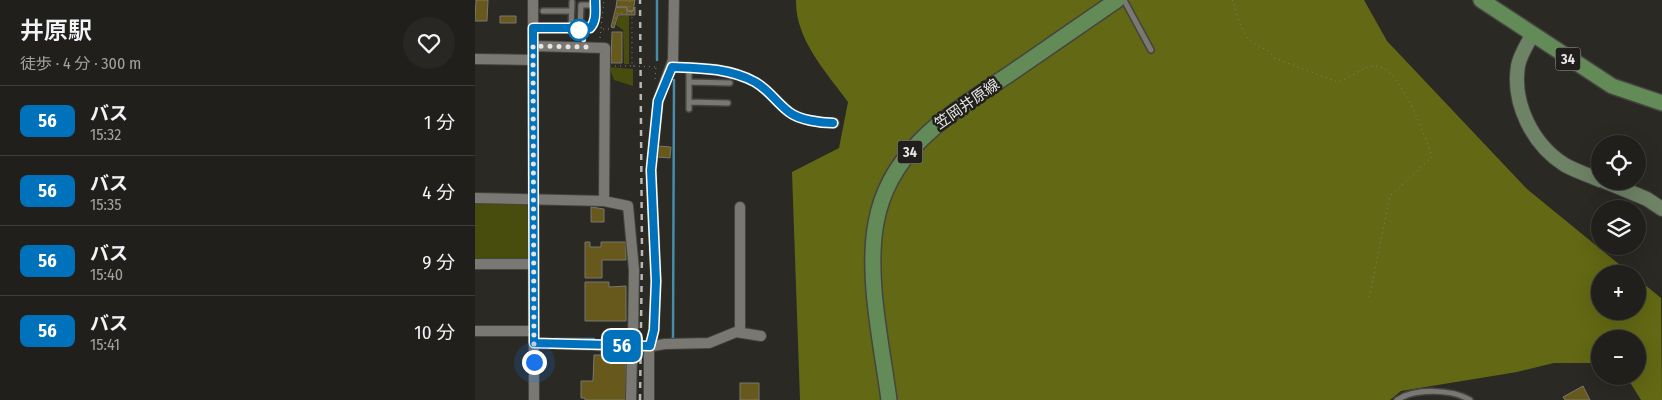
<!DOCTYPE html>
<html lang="ja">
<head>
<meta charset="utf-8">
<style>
  :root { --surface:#201f1b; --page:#282724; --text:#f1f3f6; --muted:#a2a2a3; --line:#3d3d3a }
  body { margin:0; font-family:"Fira Sans Condensed","Noto Sans JP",sans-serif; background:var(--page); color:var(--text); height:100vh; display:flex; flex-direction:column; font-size:19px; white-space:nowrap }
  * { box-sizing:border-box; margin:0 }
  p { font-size:16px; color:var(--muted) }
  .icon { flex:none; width:28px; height:28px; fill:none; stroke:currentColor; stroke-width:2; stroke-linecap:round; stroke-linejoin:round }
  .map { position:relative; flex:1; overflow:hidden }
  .side { display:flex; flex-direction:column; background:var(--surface); width:475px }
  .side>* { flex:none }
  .badge { padding:0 10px; border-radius:8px; font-size:18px; line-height:32px }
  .fabs { position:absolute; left:1116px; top:135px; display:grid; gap:10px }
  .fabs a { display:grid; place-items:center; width:55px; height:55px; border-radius:50%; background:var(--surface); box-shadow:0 5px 20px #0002,0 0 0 1px var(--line); font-size:25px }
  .you { position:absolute; width:25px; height:25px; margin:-12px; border:4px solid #fff; border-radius:50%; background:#1a73e8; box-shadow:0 0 0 8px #1a73e833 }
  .map>.badge { position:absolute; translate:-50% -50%; box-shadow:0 0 0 2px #fff }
  .round { display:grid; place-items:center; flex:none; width:52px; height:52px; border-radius:26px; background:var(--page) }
  .overview { display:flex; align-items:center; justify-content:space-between; height:85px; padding:0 20px }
  h1 { font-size:24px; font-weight:600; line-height:38px }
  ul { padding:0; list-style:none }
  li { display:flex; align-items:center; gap:15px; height:70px; padding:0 20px; border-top:1px solid var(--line) }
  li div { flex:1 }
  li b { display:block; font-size:19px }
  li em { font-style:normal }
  li .badge { min-width:55px; font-weight:700; text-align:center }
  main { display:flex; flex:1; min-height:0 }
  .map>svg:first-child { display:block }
  .green { fill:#484c0c }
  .forest { fill:#636814 }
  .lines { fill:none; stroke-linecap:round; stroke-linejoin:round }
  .stream { stroke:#458da8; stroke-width:2.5 }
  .building { fill:#66591b; stroke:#787771 }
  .lane-casing { stroke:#454440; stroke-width:8 }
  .street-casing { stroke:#454440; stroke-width:12 }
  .secondary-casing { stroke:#454440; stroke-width:16 }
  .primary-casing { stroke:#454440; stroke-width:18 }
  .path { stroke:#83827e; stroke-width:1; stroke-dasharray:1 4; stroke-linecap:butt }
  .lane { stroke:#797872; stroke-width:5 }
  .street { stroke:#797872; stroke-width:10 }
  .secondary { stroke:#6e8265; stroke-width:14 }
  .primary { stroke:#638b58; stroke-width:15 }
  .rail { stroke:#b8b7b4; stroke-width:2.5; stroke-dasharray:6 6; stroke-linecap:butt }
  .path-bridge { stroke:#83827e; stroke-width:1; stroke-dasharray:1 4; stroke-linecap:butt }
  .line-casing { stroke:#fff; stroke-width:11 }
  .line { stroke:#0072bc; stroke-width:8 }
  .walk { stroke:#e6e5e2; stroke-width:5; stroke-dasharray:0 9 }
  .stop-dot { fill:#fff; stroke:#0072bc; stroke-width:2.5 }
  .labels { text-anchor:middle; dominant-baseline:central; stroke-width:5; stroke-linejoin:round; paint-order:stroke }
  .shield { fill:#201f1b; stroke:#abaaa6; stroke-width:1 }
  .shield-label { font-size:14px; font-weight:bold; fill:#e6e5e2 }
  .street-label { font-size:15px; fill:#e6e5e2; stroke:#201f1b }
</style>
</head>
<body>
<main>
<section class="side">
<div class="overview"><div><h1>井原駅</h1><p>徒歩 · 4 分 · 300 m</p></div><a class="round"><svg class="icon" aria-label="heart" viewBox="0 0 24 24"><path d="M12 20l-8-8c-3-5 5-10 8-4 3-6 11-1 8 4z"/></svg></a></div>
<ul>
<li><span class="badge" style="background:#0072bc;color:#fff">56</span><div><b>バス</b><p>15:32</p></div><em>1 分</em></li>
<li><span class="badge" style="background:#0072bc;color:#fff">56</span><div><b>バス</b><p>15:35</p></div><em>4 分</em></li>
<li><span class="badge" style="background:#0072bc;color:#fff">56</span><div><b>バス</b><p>15:40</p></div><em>9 分</em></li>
<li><span class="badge" style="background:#0072bc;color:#fff">56</span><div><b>バス</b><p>15:41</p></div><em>10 分</em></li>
</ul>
</section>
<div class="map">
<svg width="1187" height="400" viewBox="0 0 1187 400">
  <rect width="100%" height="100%" fill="#2a2924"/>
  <!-- green -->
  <path class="green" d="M143 16H154V64H149L148 30 141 25Z
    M134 67 158 69V86L139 80Z
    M0 203 51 204 53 207V259L0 261Z"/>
  <!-- forest -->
  <path class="forest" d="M321 0H889L912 41 1052 189 1156 274H1125V311H1162L1163 279 1186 298 1187 400H1166L1151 376H1162V339H1125V363H1079L1042 372 926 391 915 400H325L317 172 364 148 373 102C351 72 320 39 321 0Z"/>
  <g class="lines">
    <!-- stream -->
    <path class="stream" d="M182 60V0
      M79 339H119
      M196 339H198L199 80"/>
  </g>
  <!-- building -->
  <path class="building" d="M1 0H13L12 21H0Z
    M142 0H160L158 11H152V7H141Z
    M141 7H152V11H158L160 7V15H143L139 28 136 27Z
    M25 16H41V23H25Z
    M137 32H147V63H136Z
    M183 146 196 147 195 158 182 157Z
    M116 207 129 209V222H116Z
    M110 242H115V247H126V242H151V260H127V278H110Z
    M110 282H134V287L151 286V321H110Z
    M119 355H151V400H110V398H106V381H118Z
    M265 383H284V400H265Z
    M1108 386 1115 400H1090L1088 397Z"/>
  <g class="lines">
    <!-- lane casing -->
    <g class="lane-casing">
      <path id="lane" d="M649 0 676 50
        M68 11H96
        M58 28 113 29 118 24 121 0
        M96 30 97 2
        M105 30 106 5H120
        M214 82 255 83
        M214 102 253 103
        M214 109V68
        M922 400C940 388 977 389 995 400"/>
    </g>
    <!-- street casing -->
    <g class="street-casing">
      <path id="street" d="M58 0 59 400
        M58 46 130 48 129 201
        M0 59 58 60
        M197 67C225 68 254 68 280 82 294 90 301 102 314 112 324 120 346 123 359 123
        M0 198 129 201 153 206 159 270 158 339 137 340 133 344 137 349 157 352 156 400
        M0 264H57
        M0 331H59
        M265 332V207
        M59 343 171 347 190 344 234 343 261 332 286 336
        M174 400V351L179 330 181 281 176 169 183 101 198 60 199 0"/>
    </g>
    <!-- secondary casing -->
    <g class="secondary-casing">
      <path id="secondary" d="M1057 35C1052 45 1045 55 1043 66 1037 104 1058 145 1090 165 1101 171 1113 175 1125 180
        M1129 181 1172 199 1187 209"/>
    </g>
    <!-- primary casing -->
    <g class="primary-casing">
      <path id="primary" d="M1006 0 1137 86 1187 103
        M414 400C407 346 391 277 401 223 414 148 478 112 536 73 571 49 607 24 642 0"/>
    </g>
    <!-- path -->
    <path class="path" d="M757 0C762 13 766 34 778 43 787 49 793 48 799 58L863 82C875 79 890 64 902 66 925 68 951 137 957 157L915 196 914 200 894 298
      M155 12V0
      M128 29H137L142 13H157V66H159
      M125 38 129 0
      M140 66H156
      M180 79 181 67"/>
    <!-- lane -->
    <use href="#lane" class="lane"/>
    <!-- street -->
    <use href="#street" class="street"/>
    <!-- secondary -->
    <use href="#secondary" class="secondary"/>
    <!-- primary -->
    <use href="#primary" class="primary"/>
    <!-- rail -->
    <path class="rail" d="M165 400 167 253 165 0"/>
    <!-- path-bridge -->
    <path class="path-bridge" d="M159 66 181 67"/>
  </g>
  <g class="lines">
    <!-- line casing -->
    <g class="line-casing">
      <path id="line" d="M120 0C120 10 122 21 115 28H58L59 343 175 346 179 330 181 281 176 170 183 101 197 67C225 68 254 68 280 82 294 90 301 102 314 112 324 120 346 123 358 123"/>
    </g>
    <!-- line -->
    <use href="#line" class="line"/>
    <!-- walk -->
    <path class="walk" d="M59 362 58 46 112 47 104 30"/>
  </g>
  <!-- markers -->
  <circle class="stop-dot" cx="104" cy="30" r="10"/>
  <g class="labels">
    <!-- shield labels -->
    <g class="shield">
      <rect x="1080.5" y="47.5" width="25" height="23" rx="4"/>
      <rect x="422.5" y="140.5" width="25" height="23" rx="4"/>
    </g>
    <g class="shield-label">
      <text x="1093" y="59">34</text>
      <text x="435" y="152">34</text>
    </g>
    <!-- street labels -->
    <g class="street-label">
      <text transform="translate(492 104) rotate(-35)">笠岡井原線</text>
    </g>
  </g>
</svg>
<div class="fabs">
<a><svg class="icon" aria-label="locate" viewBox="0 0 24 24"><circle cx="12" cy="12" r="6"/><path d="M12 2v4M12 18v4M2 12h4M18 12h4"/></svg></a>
<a><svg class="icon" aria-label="layers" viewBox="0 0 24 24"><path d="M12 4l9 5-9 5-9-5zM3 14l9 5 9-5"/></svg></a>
<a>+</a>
<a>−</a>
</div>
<div class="you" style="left:59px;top:362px"></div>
<b class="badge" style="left:147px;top:346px;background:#0072bc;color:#fff">56</b>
</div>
</main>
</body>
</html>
